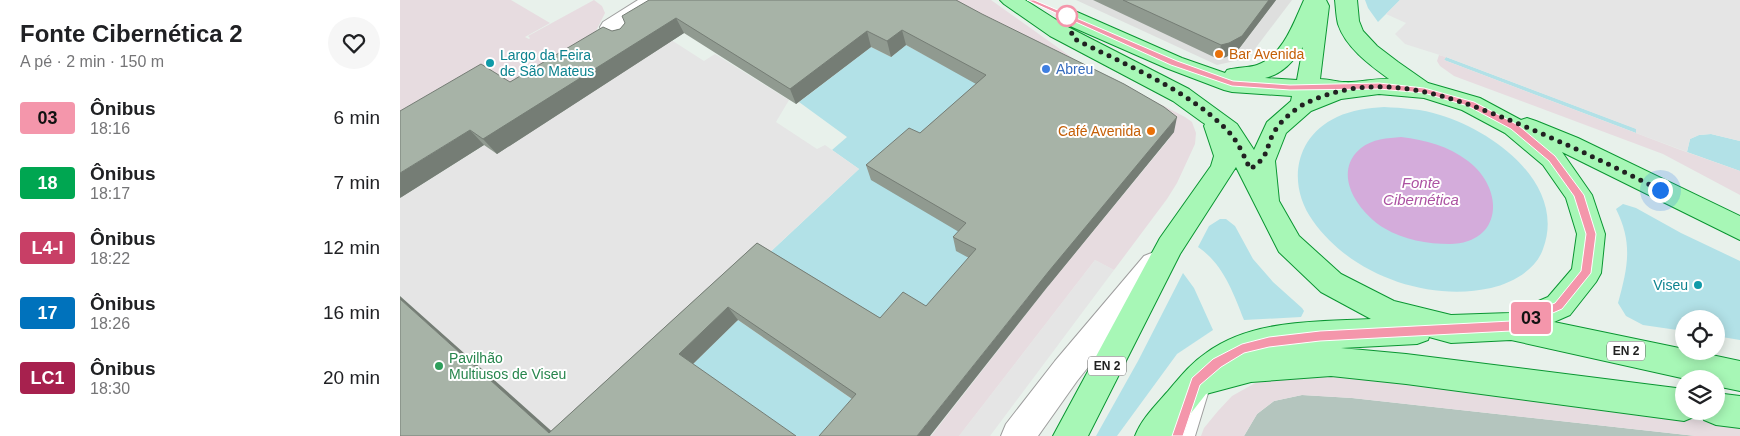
<!DOCTYPE html>
<html lang="pt">
<head>
<meta charset="utf-8">
<style>
  :root { --surface:#fff; --page:#f6f6f6; --text:#202124; --muted:#757577 }
  body { margin:0; font-family:Arial,sans-serif; background:var(--page); color:var(--text); height:100vh; display:flex; flex-direction:column; font-size:19px; white-space:nowrap }
  * { box-sizing:border-box; margin:0 }
  p { font-size:16px; color:var(--muted) }
  .icon { flex:none; width:28px; height:28px; fill:none; stroke:currentColor; stroke-width:2; stroke-linecap:round; stroke-linejoin:round }
  .map { position:relative; flex:1; overflow:hidden }
  .details { display:flex; flex-direction:column; background:var(--surface); width:400px }
  .details>* { flex:none }
  .badge { padding:0 10px; border-radius:4px; font-size:18px; line-height:32px }
  .buttons { position:absolute; left:1275px; top:310px; display:grid; gap:10px }
  .buttons a { display:grid; place-items:center; width:50px; height:50px; border-radius:50%; background:var(--surface); box-shadow:0 2px 12px #0003; font-size:25px }
  .you { position:absolute; width:25px; height:25px; margin:-12px; border:4px solid #fff; border-radius:50%; background:#1a73e8; box-shadow:0 0 0 8px #1a73e833 }
  .map>.badge { position:absolute; translate:-50% -50%; box-shadow:0 0 0 2px #fff }
  .round { display:grid; place-items:center; flex:none; width:52px; height:52px; border-radius:26px; background:var(--page) }
  .headline { display:flex; align-items:center; justify-content:space-between; height:85px; padding:0 20px }
  h1 { font-size:24px; font-weight:600; line-height:38px }
  ul { padding:0; list-style:none }
  li { display:flex; align-items:center; gap:15px; height:65px; padding:0 20px }
  li div { flex:1 }
  li b { display:block; font-size:19px }
  li em { font-style:normal }
  li .badge { min-width:55px; font-weight:700; text-align:center }
  main { display:flex; flex:1; min-height:0 }
  .map>svg:first-child { display:block }
  .residential { fill:#dedfde }
  .construction { fill:#b4c5be }
  .grass { fill:#b2e1e7 }
  .parking { fill:#e5e5e5 }
  .plaza { fill:#e7dce0 }
  .water { fill:#d4acdb }
  .lines { fill:none; stroke-linecap:round; stroke-linejoin:round }
  .minor-casing { stroke:#9e9e9e; stroke-width:2 }
  .major-casing { stroke:#099531; stroke-width:2 }
  .minor { fill:#fff; fill-rule:evenodd }
  .major { fill:#a7f7b6; fill-rule:evenodd }
  .wall { fill:#909a90 }
  .shaded-wall { fill:#757d75 }
  .building { fill:#a7b3a7; stroke:#757d75 }
  .line { fill:#f496ab; stroke:#fff }
  .walk { stroke:#212121; stroke-width:5; stroke-dasharray:0 9 }
  .stop-dot { fill:#fff; stroke:#f496ab; stroke-width:2.5 }
  .food-dot { fill:#e8710a; stroke:#fff; stroke-width:2 }
  .culture-dot { fill:#0f9aa8; stroke:#fff; stroke-width:2 }
  .shop-dot { fill:#3f7fe0; stroke:#fff; stroke-width:2 }
  .leisure-dot { fill:#2e9e5b; stroke:#fff; stroke-width:2 }
  .labels { text-anchor:middle; dominant-baseline:central; stroke-width:4; stroke-linejoin:round; paint-order:stroke }
  .shield { fill:#fff; stroke:#646464; stroke-width:1 }
  .shield-label { font-size:12px; font-weight:bold; fill:#212121 }
  .food-label { font-size:14px; fill:#c56008; stroke:#fff; text-anchor:start }
  .culture-label { font-size:14px; fill:#0d838f; stroke:#fff; text-anchor:start }
  .shop-label { font-size:14px; fill:#366cbe; stroke:#fff; text-anchor:start }
  .leisure-label { font-size:14px; fill:#27864d; stroke:#fff; text-anchor:start }
  .water-label { font-size:15px; font-style:italic; fill:#ac52a2; stroke:#fff }
</style>
</head>
<body>
<main>
<section class="details">
<div class="headline"><div><h1>Fonte Cibernética 2</h1><p>A pé · 2 min · 150 m</p></div><a class="round"><svg class="icon" aria-label="heart" viewBox="0 0 24 24"><path d="M12 20l-8-8c-3-5 5-10 8-4 3-6 11-1 8 4z"/></svg></a></div>
<ul>
<li><span class="badge" style="background:#f496ab;color:#111">03</span><div><b>Ônibus</b><p>18:16</p></div><em>6 min</em></li>
<li><span class="badge" style="background:#00a651;color:#fff">18</span><div><b>Ônibus</b><p>18:17</p></div><em>7 min</em></li>
<li><span class="badge" style="background:#c83f66;color:#fff">L4-I</span><div><b>Ônibus</b><p>18:22</p></div><em>12 min</em></li>
<li><span class="badge" style="background:#0072bc;color:#fff">17</span><div><b>Ônibus</b><p>18:26</p></div><em>16 min</em></li>
<li><span class="badge" style="background:#a7214e;color:#fff">LC1</span><div><b>Ônibus</b><p>18:30</p></div><em>20 min</em></li>
</ul>
</section>
<div class="map">
<svg width="1340" height="436" viewBox="0 0 1340 436">
  <rect width="100%" height="100%" fill="#e8f1eb"/>
  <!-- residential -->
  <path class="residential" d="M676 0H892L848 58 817 65Z"/>
  <!-- construction -->
  <path class="construction" d="M902 395 952 398 1296 436H844L857 414 874 401Z"/>
  <!-- grass -->
  <path class="grass" d="M965 0H1000L978 22 968 8Z
    M506 45 587 89 569 238 593 271 485 331 365 257 459 169 432 150 447 137 399 102 471 47 491 57Z
    M1046 57 1237 129 1236 133 1044 60Z
    M984 107C1003 108 1022 109 1040 115 1094 131 1167 185 1143 249 1136 270 1112 283 1091 288 1028 302 951 275 913 221 887 185 894 137 937 117 952 110 968 108 984 107Z
    M1311 134 1340 141V171L1287 152 1290 139 1299 135Z
    M1223 204 1236 208 1281 233 1340 261V340L1316 336V319H1284V331L1243 325 1226 316 1218 303C1228 267 1233 243 1216 209Z
    M820 219H826L835 226 853 259 873 282 902 308 904 311 901 317 844 320C833 292 823 264 798 247L809 226Z
    M783 273 794 288 813 330 777 354 717 436H696L738 361Z
    M338 320 462 406 436 436H389L290 367Z"/>
  <!-- parking -->
  <path class="parking" d="M1000 0H1340V141L1311 134 1299 135 1290 139 1287 152 1236 133V129L1046 57 1005 44 995 34 1006 23 986 14Z
    M262 34 304 61 315 54 389 100 376 122 417 149 425 145 459 169 173 436H157L0 296V198Z
    M695 260 714 270 590 436H559Z"/>
  <!-- plaza -->
  <path class="plaza" d="M0 0H111L150 23 125 37 129 39 130 38 128 36 194 0 202 6 205 13 194 35 201 44 0 135Z
    M530 0H591L674 59 785 117 792 122 796 133 795 144 777 183 767 199 714 270 695 260 559 436H531L649 285 769 139 770 133Z
    M1039 55 1046 57 1044 60 1278 149 1340 171V195L1263 154 1054 76 1040 66 1037 61Z
    M885 375 998 380 1206 410 1340 425V436H1296L952 398 902 395 874 401 857 414 844 436H801L804 428 818 411 832 396 857 382Z"/>
  <!-- water -->
  <path class="water" d="M1001 137C1026 140 1048 146 1068 161 1105 189 1103 243 1050 244 1027 244 1004 240 984 228 958 212 931 173 961 148 972 139 988 138 1001 137Z"/>
  <g class="lines">
    <!-- minor casing -->
    <g class="minor-casing">
      <path id="minor" d="M238 0H264L260 4 223 29 229 32 232 37 229 42 221 44 204 37 200 27 203 22Z
        M754 252 764 256 768 264 764 272 677 381 638 436H601L606 424 655 361 744 256Z
        M793 375 805 379 809 390 795 436H761L781 379Z"/>
    </g>
    <!-- major casing -->
    <g class="major-casing">
      <path id="major" d="M600 0H625L666 26 789 89 837 124 854 150 867 122 891 101 892 96 832 92 824 90 766 68 661 22 658 17 661 12 669 10 677 12 782 58 825 73 827 70C837 67 848 68 857 65 883 56 894 22 904 0H926L929 6 920 79C929 79 937 82 944 82 959 83 974 78 989 79 970 65 946 48 938 24 936 16 936 8 935 0H957L959 21 963 31 977 46 998 62 1028 83 1080 98 1121 120 1127 118 1136 121 1178 138 1340 216V240L1162 152 1192 195 1205 234 1201 273 1196 282 1170 315 1154 322 1284 349V351H1293L1340 361V391L1316 386V379H1286L1111 340 1051 343 1029 337 1028 340 1017 344 941 348 1006 354 1284 389V411H1298L1296 416 1284 421 1006 384 931 376 851 382 806 394 773 436H735C742 418 756 405 769 390 780 377 791 363 806 353 852 319 917 322 971 319L921 292 879 252 836 167 780 254 688 436H653L760 238 811 166 814 156 804 126 805 124 802 122 773 101 650 36 604 4ZM903 47 897 80 865 78C882 74 893 62 903 47ZM979 94 1024 98 1062 110 1105 133 1143 165 1166 198 1177 234 1172 269 1148 297 1110 313 1051 315 994 301 941 274 899 236 879 201 875 161 886 133 911 111 941 99Z
        M1316 393 1340 396V428L1316 425 1304 420 1300 411H1316Z"/>
    </g>
    <!-- minor -->
    <use href="#minor" class="minor"/>
    <!-- major -->
    <use href="#major" class="major"/>
  </g>
  <!-- wall -->
  <path class="wall" d="M249 0H556L774 132 649 285 452 399 338 320 151 431 357 243 480 318 526 306 569 258 556 251 553 237 559 232 471 180 466 165 520 133 576 84 506 45 491 57 471 47 396 104 284 33 97 154 84 145 0 198 110 82 212 31 220 29Z
    M693 0H876L838 50 826 57 818 59Z"/>
  <!-- shaded-wall -->
  <path class="shaded-wall" d="M869 0H876L838 50 826 57 818 59 821 45Z
    M276 18 284 33 97 154 83 139Z
    M502 30 506 45 491 57 487 41Z
    M467 31 471 47 396 104 390 89Z
    M777 117 774 132 649 285 530 436H517L649 271Z
    M70 130 84 145 0 198V173Z
    M0 296 157 436 149 433 0 299Z
    M328 307 338 320 290 367 279 354Z"/>
  <!-- building -->
  <path class="building" d="M249 0H556L582 14 724 84 764 107 777 117 649 271 517 436H419L456 394 328 307 279 354 396 436H0V299L149 433 357 243 480 318 503 292 526 306 576 249 553 237 566 223 466 165 509 128 520 133 586 75 502 30 487 41 467 31 390 89 276 18 83 139 70 130 0 173V111L81 64 110 82 203 27 212 31 220 29 225 23 222 16Z
    M723 0H869L842 36 829 43 821 45Z"/>
  <!-- line -->
  <path class="line" d="M627 0H634L777 61 833 81 890 85 979 83 1024 88 1074 102 1118 125 1155 156 1184 195 1196 234 1191 273 1162 309 1111 331 920 341 869 347 844 353 821 367 800 385 783 436H772L792 378 813 359 842 344 869 337 920 331 1111 321 1155 303 1181 271 1186 234 1174 196 1149 161 1136 150 1111 129 1068 106 1024 93 979 89 890 90 832 86 771 65Z"/>
  <g class="lines">
    <!-- walk -->
    <path class="walk" d="M667 16 673 38C723 64 787 89 827 130 838 141 844 156 850 169 872 155 864 147 876 129 881 121 896 108 904 104 978 68 1048 95 1119 124 1167 144 1213 166 1260 190"/>
  </g>
  <!-- markers -->
  <circle class="stop-dot" cx="667" cy="16" r="10"/>
  <g class="food-dot">
    <circle cx="819" cy="54" r="5"/>
    <circle cx="751" cy="131" r="5"/>
  </g>
  <g class="culture-dot">
    <circle cx="90" cy="63" r="5"/>
    <circle cx="1298" cy="285" r="5"/>
  </g>
  <circle class="shop-dot" cx="646" cy="69" r="5"/>
  <circle class="leisure-dot" cx="39" cy="366" r="5"/>
  <g class="labels">
    <!-- shield labels -->
    <g class="shield">
      <rect x="1207" y="341.5" width="38" height="19" rx="4"/>
      <rect x="688" y="356.5" width="38" height="19" rx="4"/>
    </g>
    <g class="shield-label">
      <text x="1226" y="351">EN 2</text>
      <text x="707" y="366">EN 2</text>
    </g>
    <!-- food labels -->
    <g class="food-label">
      <text x="829" y="54">Bar Avenida</text>
      <text x="741" y="131" text-anchor="end">Café Avenida</text>
    </g>
    <!-- culture labels -->
    <g class="culture-label">
      <text x="100" y="55">Largo da Feira<tspan x="100" dy="16">de São Mateus</tspan></text>
      <text x="1288" y="285" text-anchor="end">Viseu</text>
    </g>
    <!-- shop labels -->
    <g class="shop-label">
      <text x="656" y="69">Abreu</text>
    </g>
    <!-- leisure labels -->
    <g class="leisure-label">
      <text x="49" y="358">Pavilhão<tspan x="49" dy="16">Multiusos de Viseu</tspan></text>
    </g>
    <!-- water labels -->
    <g class="water-label">
      <text x="1021" y="182">Fonte<tspan x="1021" dy="17">Cibernética</tspan></text>
    </g>
  </g>
</svg>
<div class="buttons">
<a><svg class="icon" aria-label="locate" viewBox="0 0 24 24"><circle cx="12" cy="12" r="6"/><path d="M12 2v4M12 18v4M2 12h4M18 12h4"/></svg></a>
<a><svg class="icon" aria-label="layers" viewBox="0 0 24 24"><path d="M12 4l9 5-9 5-9-5zM3 14l9 5 9-5"/></svg></a>
</div>
<div class="you" style="left:1260px;top:190px"></div>
<b class="badge" style="left:1131px;top:318px;background:#f496ab;color:#111">03</b>
</div>
</main>
</body>
</html>
